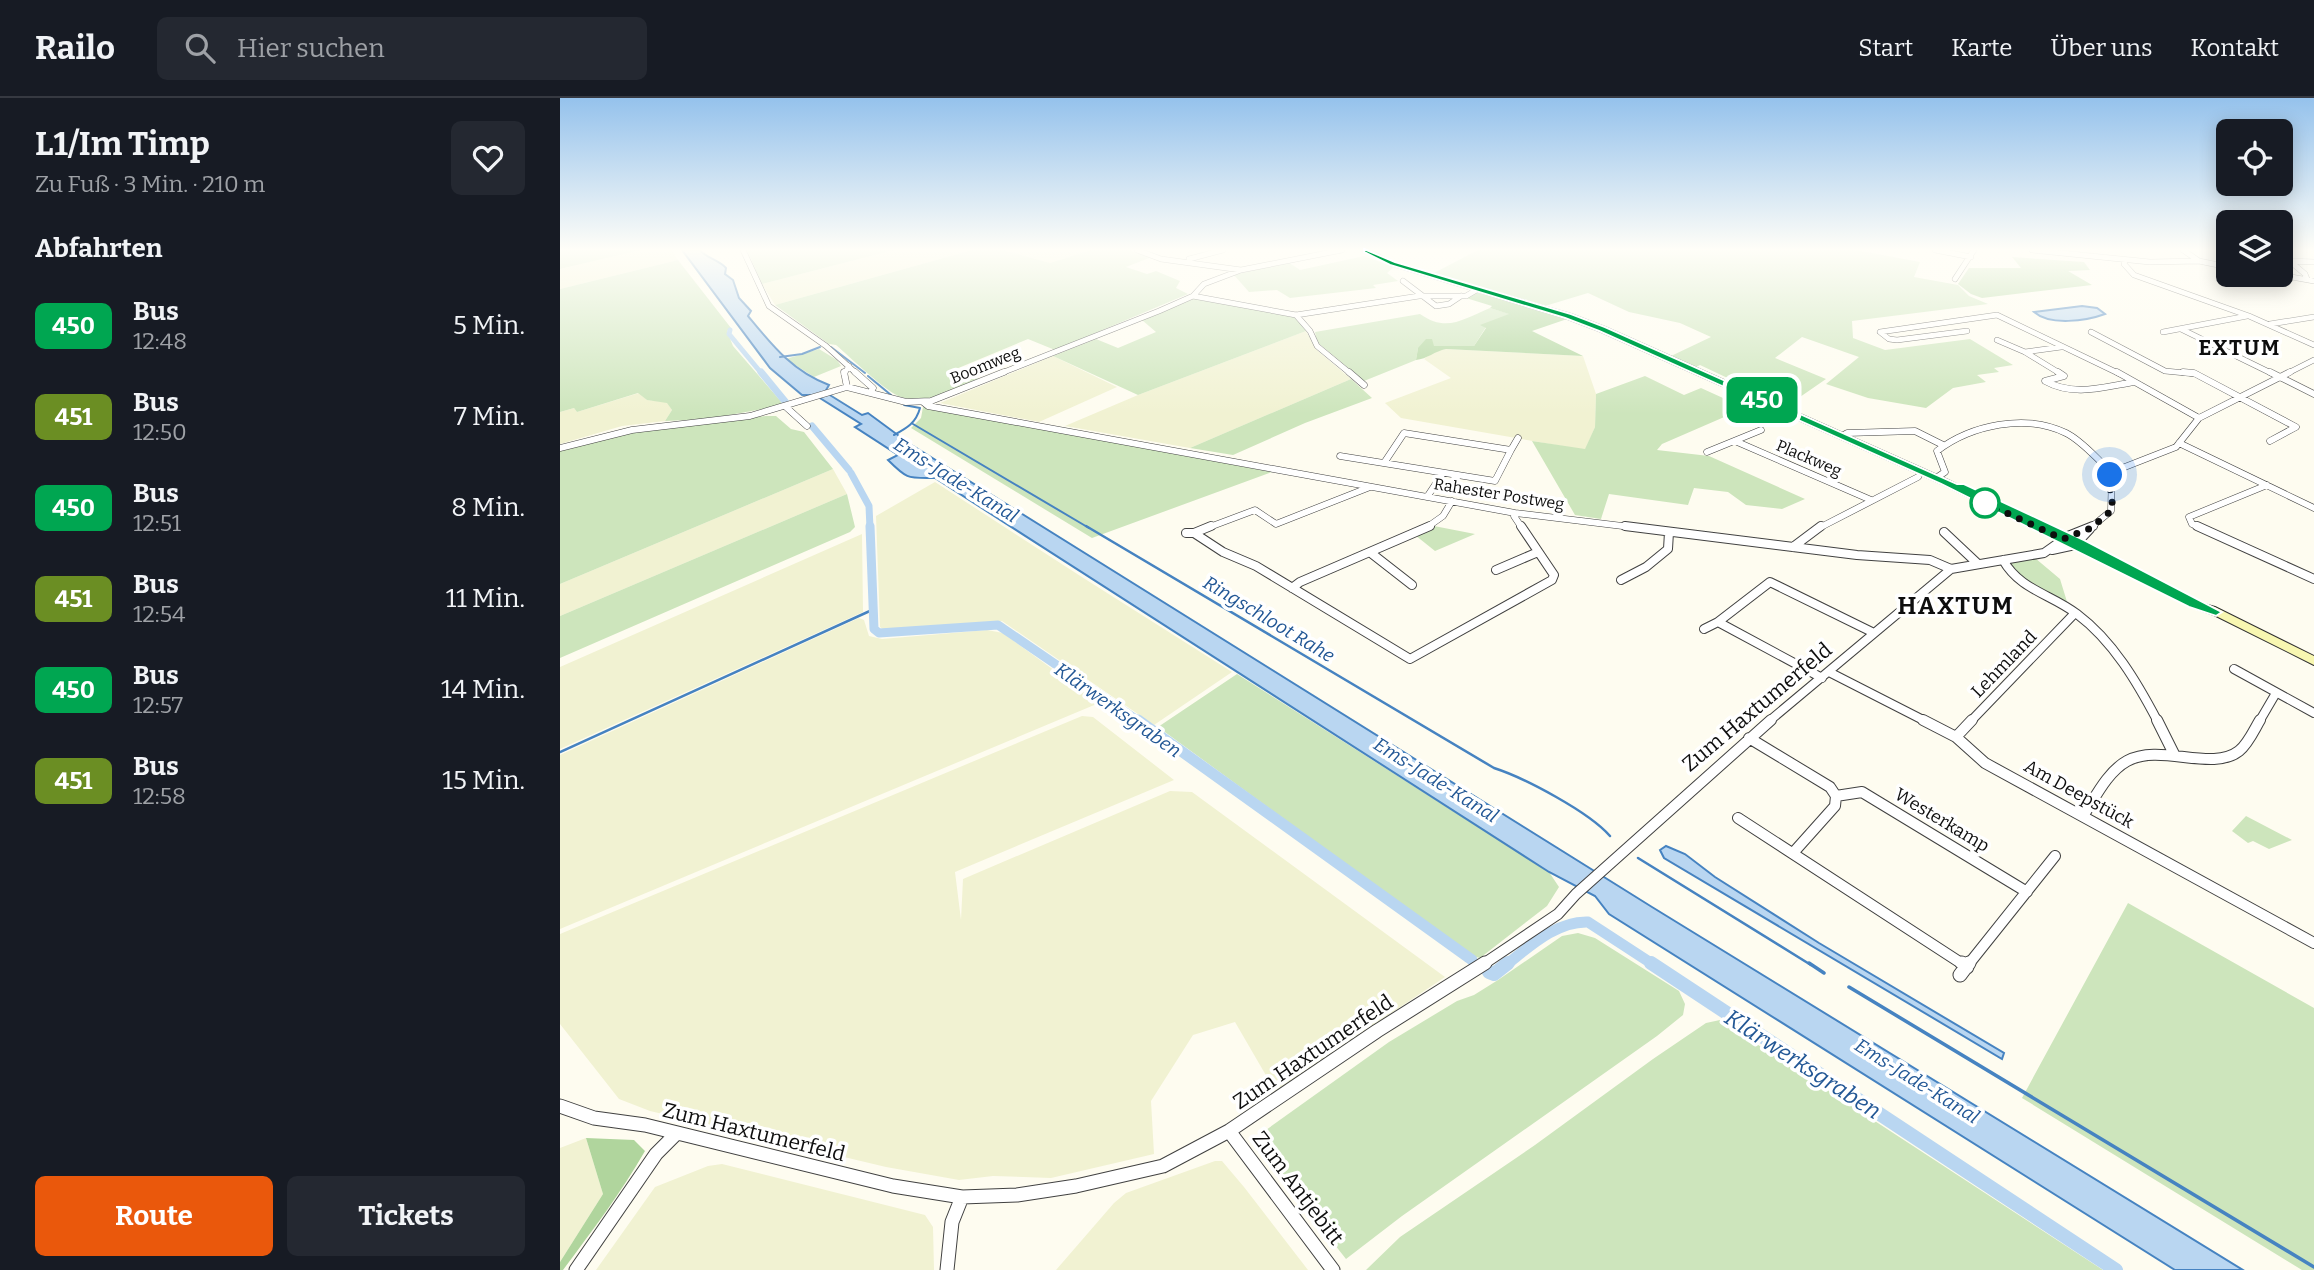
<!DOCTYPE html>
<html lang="de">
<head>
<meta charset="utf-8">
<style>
  :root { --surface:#171b24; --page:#242831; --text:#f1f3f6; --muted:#9ea1a6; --line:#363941; --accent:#ea580c }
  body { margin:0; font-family:Bitter,serif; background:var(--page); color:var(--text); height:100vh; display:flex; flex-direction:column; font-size:26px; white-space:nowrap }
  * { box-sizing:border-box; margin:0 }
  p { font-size:23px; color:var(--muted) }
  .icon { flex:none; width:38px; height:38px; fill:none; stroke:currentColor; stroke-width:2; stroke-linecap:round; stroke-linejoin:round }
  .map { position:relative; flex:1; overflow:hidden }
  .side { display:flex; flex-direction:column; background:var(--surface); width:560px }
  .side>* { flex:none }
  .badge { padding:0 14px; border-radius:10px; font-size:24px; line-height:46px }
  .fabs { position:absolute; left:1656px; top:21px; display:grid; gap:14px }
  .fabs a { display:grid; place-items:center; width:77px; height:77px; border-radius:10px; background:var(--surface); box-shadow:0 4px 18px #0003; font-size:35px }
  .you { position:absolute; width:35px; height:35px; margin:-18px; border:5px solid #fff; border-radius:50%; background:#1a73e8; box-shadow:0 0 0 10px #1a73e833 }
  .map>.badge { position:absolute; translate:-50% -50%; box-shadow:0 0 0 4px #fff }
  h2 { padding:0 35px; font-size:26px; line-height:63px }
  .round { display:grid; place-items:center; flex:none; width:74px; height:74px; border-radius:10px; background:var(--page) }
  .head { display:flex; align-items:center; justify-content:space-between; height:119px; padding:0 35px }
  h1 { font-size:33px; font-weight:700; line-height:52px }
  .button { display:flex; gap:14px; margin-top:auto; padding:14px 35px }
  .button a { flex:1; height:80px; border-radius:10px; background:var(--accent); color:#fff; font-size:28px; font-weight:700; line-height:80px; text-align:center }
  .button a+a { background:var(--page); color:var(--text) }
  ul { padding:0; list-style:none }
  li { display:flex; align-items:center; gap:21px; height:91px; padding:0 35px }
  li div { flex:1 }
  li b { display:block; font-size:26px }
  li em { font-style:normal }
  li .badge { min-width:77px; font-weight:700; text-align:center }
  header { display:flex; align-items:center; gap:42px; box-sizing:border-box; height:98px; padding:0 35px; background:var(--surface); border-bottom:2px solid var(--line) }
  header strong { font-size:33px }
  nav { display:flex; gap:38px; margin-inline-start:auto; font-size:24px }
  .search { width:490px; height:63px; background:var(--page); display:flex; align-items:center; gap:18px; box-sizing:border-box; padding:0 24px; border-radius:10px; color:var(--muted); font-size:26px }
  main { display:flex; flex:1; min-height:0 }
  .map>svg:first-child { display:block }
  .farmland { fill:#f1f2d2 }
  .green { fill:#cde5bc }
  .forest { fill:#b0d59d }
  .water { fill:#b9d6f1; stroke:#4683c1; stroke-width:2 }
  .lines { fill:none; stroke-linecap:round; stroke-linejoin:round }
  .stream-far2 { stroke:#4683c1; stroke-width:2 }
  .stream-far1 { stroke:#4683c1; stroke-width:2.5 }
  .stream { stroke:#4683c1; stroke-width:3.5 }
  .canal-far4 { stroke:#b9d6f1; stroke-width:5 }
  .canal-far3 { stroke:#b9d6f1; stroke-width:7 }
  .canal-far2 { stroke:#b9d6f1; stroke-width:9 }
  .canal-far1 { stroke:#b9d6f1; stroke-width:11 }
  .canal { stroke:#b9d6f1; stroke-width:14 }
  .street-far4-casing { stroke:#414141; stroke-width:6 }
  .street-far3-casing { stroke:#414141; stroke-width:7 }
  .street-far2-casing { stroke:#414141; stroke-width:10 }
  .street-far1-casing { stroke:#414141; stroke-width:12 }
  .street-casing { stroke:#414141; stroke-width:15 }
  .secondary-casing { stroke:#303030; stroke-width:2 }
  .street-far4 { stroke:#fff; stroke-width:5 }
  .street-far3 { stroke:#fff; stroke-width:6 }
  .street-far2 { stroke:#fff; stroke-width:8 }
  .street-far1 { stroke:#fff; stroke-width:10 }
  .street { stroke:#fff; stroke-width:13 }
  .secondary { fill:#f8f7b1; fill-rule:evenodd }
  .line { fill:#00a651; stroke:#fff; stroke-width:2 }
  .walk { stroke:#0e0e0e; stroke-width:7; stroke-dasharray:0 12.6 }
  .stop-dot { fill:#fff; stroke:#00a651; stroke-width:3.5 }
  .labels { text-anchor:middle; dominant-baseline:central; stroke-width:7; stroke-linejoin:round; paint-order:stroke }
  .far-street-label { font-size:16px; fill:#0e0e0e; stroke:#fff }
  .street-label { font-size:18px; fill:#0e0e0e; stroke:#fff }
  .water-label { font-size:19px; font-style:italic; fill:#225795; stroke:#fff }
  .far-district-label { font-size:21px; font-weight:bold; letter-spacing:2px; fill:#0e0e0e; stroke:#fff }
  .near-street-label { font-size:21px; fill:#0e0e0e; stroke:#fff }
  .near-water-label { font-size:23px; font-style:italic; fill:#225795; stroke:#fff }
  .district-label { font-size:24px; font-weight:bold; letter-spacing:2px; fill:#0e0e0e; stroke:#fff }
</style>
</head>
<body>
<header>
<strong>Railo</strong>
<div class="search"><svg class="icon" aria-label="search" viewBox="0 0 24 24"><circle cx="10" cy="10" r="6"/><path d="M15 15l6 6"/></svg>Hier suchen</div>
<nav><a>Start</a><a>Karte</a><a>Über uns</a><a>Kontakt</a></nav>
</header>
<main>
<section class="side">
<div class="head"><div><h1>L1/Im Timp</h1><p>Zu Fuß · 3 Min. · 210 m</p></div><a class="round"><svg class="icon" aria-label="heart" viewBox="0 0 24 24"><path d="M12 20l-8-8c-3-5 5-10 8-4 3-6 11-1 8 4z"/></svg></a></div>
<h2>Abfahrten</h2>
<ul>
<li><span class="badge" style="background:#00a651;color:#fff">450</span><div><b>Bus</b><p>12:48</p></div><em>5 Min.</em></li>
<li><span class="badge" style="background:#6b8e23;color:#fff">451</span><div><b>Bus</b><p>12:50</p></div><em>7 Min.</em></li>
<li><span class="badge" style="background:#00a651;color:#fff">450</span><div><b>Bus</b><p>12:51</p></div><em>8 Min.</em></li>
<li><span class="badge" style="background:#6b8e23;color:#fff">451</span><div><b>Bus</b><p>12:54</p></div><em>11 Min.</em></li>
<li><span class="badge" style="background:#00a651;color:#fff">450</span><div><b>Bus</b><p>12:57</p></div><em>14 Min.</em></li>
<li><span class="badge" style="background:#6b8e23;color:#fff">451</span><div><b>Bus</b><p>12:58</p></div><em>15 Min.</em></li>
</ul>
<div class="button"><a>Route</a><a>Tickets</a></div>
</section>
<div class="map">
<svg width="1754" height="1172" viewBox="0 0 1754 1172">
  <rect width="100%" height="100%" fill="#fefcf0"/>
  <!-- farmland -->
  <path class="farmland" d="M81 152H111L118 162 0 191V171Z
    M334 152H412L215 207 202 186Z
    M443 152H531L490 165Z
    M746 233 758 253 791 281 630 350 505 328 578 297Z
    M886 251 1023 258 1036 296 1035 329 1025 352 841 320 825 305 891 280 864 261 874 253Z
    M493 258 557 289 479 324 380 305Z
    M79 295 87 302 107 304 112 312 105 323 62 328 0 346V314L14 310 17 314Z
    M273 371 287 396 0 518V486Z
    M375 384 525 481 672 574 594 627 442 523 324 532 320 529 316 418Z
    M302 436 303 514 0 651V569Z
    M299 520 304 522 309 538 322 541 427 532 443 535 539 605 0 831V657Z
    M522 618 533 619 614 682 395 774 401 822 403 781 610 693 632 694 885 879 715 993 675 924 633 937 591 1003 594 1056 491 1080 433 1078 399 1082 326 1069 90 1013 59 1001 0 926V836Z
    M26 1040 43 1096 0 1164V1050Z
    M655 1063H662L684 1089 748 1172H496L554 1105 566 1095Z
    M162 1066 365 1117 373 1129 374 1172H36L95 1089 148 1068Z"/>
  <!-- green -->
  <path class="green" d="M0 152H81L0 171Z
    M187 152H334L202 186Z
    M412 152H443L490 165 531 152H570L589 160 566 169 587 176 596 173 620 183 616 190 628 196 495 252 468 241 396 271 421 282C397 290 367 307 341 299 327 295 289 258 276 247L269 246 215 207Z
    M918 152H1296L1360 164 1354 179 1398 187 1409 198 1428 206 1292 223 1293 240 1325 252 1410 241 1453 267 1434 270 1439 274 1417 277 1426 284 1393 290 1366 310 1308 300 1266 286 1299 259 1242 239 1215 260 1266 281 1227 308 1140 267 1136 269 1111 258 1151 239 1120 225 1069 214 1028 195 985 208 874 175Z
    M804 158 834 169 827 175 838 183 813 187 816 190 730 200 717 192 689 194 674 177 728 164 740 172Z
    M118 162 171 230 167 233 173 248 224 307 147 321 105 323 112 312 107 305 87 302 78 295 17 314 14 310 0 314V191Z
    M635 200 738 220 746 233 578 297 493 258 536 241 558 250 596 234 582 222Z
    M930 210 950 216 926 229 914 248 858 250 856 262 804 283 757 244 755 234 860 216C887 235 903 221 930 210Z
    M259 251 277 262 281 268 254 279 226 261Z
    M1085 278 1124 297 1141 290 1185 310 1102 346 1097 352 1149 358 1245 401 1222 411 1186 407 1168 394 1134 390 1128 407 1049 396 1041 421 1015 417 972 343 1025 351 1035 329 1036 296Z
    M791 281 812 300 745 325 673 357 630 350Z
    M363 309 712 374 532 440 351 330 361 320Z
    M206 318H216L231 331 244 334 273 371 0 486V352L66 334Z
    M287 396 295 429 290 434 0 560V518Z
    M874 428 915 436 875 453 855 437Z
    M1475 460 1500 481 1508 507 1463 481 1450 465Z
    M677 576 989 774 999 789 987 808 920 860 912 858 598 629Z
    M1686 718 1732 742 1709 751 1693 743 1688 745 1672 733Z
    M1568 805 1754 910V1172H1742L1462 1000Z
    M1018 835 1035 840 1119 893 1125 906 1123 917 1097 938 842 1118 786 1161 692 1042 829 944 897 903 914 897 938 882 1002 838Z
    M1160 922 1543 1172H806L840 1139 975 1047 1093 961 1146 925Z"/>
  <!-- forest -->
  <path class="forest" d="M1452 159 1524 164 1530 172 1508 173 1532 187 1422 200 1411 196 1398 186 1409 170H1461Z
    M915 194 1010 220 972 233 1023 258 886 251C875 253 867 261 856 262L858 250 866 241H872L874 248H914L926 230 920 227 949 216 930 210 932 208 906 200Z
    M26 1040 74 1042 85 1053C61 1095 32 1133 3 1172H0V1164L43 1096Z"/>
  <!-- water -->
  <path class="water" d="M122 152H140C146 160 159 162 166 170L165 176 173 182 179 200 191 213 188 218C212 247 232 273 269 287L265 294 302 317 308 315 350 346 1092 809 1683 1172H1615L1049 816 1035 798 989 774 375 380C348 380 348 382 328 362L338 357 295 329 301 326 255 297H242L210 270Z
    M1522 208 1537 210 1545 216C1526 223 1490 228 1474 214Z
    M1106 748 1125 756 1155 779 1259 845 1444 955 1442 961 1104 760 1100 752Z"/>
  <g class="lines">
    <!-- stream-far2 -->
    <path class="stream-far2" d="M271 249 305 275
      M220 259 242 256 260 249
      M308 278 331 297
      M353 326 529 430
      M334 337C347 330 356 325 360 310L344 307"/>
    <!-- stream-far1 -->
    <path class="stream-far1" d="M526 428 934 670C965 680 1029 714 1050 738
      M0 654 312 512
      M1078 760 1251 867"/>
    <!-- stream -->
    <path class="stream" d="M1249 865 1264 875
      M1289 889 1754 1169"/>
    <!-- canal-far4 -->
    <path class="canal-far4" d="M170 232 169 236 202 276"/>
    <!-- canal-far3 -->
    <path class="canal-far3" d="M201 274 228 307
      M252 328 289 372
      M291 375 309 408 310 430"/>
    <!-- canal-far2 -->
    <path class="canal-far2" d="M310 428 314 531 319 535 438 527 580 624"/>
    <!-- canal-far1 -->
    <path class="canal-far1" d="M578 622 912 862
      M946 867C969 849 996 823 1028 824L1094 867"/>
    <!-- canal -->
    <path class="canal" d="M1091 865 1556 1172
      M929 874 934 876 948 865"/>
    <!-- street-far4 casing -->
    <g class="street-far4-casing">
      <path id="street-far4" d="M183 152 209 208 266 248 297 276
        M577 152 601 161 681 172
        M1375 152 1411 159
        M1472 152 1590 164 1639 163 1668 169
        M1623 152 1639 163
        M1720 155 1745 176 1747 181
        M629 161 663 152
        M1565 162 1564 166 1574 177 1689 218 1754 247
        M1730 163 1754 164
        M1720 177 1754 183
        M1395 181 1414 152
        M843 183 876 208 889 206 901 198
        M633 198 736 217 859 198H906L918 191
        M736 217 750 233 757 248 791 276
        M1710 226 1754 219
        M1621 231 1713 276
        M1407 233 1337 242 1329 241 1320 234 1437 217 1560 276
        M1531 234 1605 273 1636 276
        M1603 234 1687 218
        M1437 242 1465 254 1501 276
        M1465 254 1501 249
        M284 276 289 268
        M439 276 599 213 633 198 644 186 681 172 782 152
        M1726 276 1754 262"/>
    </g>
    <!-- street-far3 casing -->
    <g class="street-far3-casing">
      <path id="street-far3" d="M284 274 287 289
        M295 274 313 290 311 294
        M789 274 804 287
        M1498 274 1504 278 1485 283C1514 299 1543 289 1574 284
        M1557 274 1639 320
        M1623 274 1634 275 1736 329 1710 343
        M1710 274 1754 296
        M363 304 368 308 955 415 1079 430
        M226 309 247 328
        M1282 338 1287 335 1355 333 1383 347
        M1175 343 1311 402
        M1619 345 1754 410
        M0 350 72 332 190 318 287 289 346 304 371 303 444 274
        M951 352 958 340
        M1147 354 1201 332
        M780 358 935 383 951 352 844 335 824 365
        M1376 380 1385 374 1377 353C1411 327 1466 315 1506 335 1524 344 1537 362 1552 374
        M867 399 883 375
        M955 415 954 418 962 430
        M647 430 695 412 716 426 810 389
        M866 430 883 418 892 403
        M1259 430 1358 379
        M1530 430 1551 413 1552 374 1616 349 1639 320 1730 274
        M1641 430 1632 426 1629 419 1707 387"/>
    </g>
    <!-- street-far2 casing -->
    <g class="street-far2-casing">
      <path id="street-far2" d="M1065 428 1297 457 1370 462 1391 471 1484 455 1508 438 1533 428
        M1637 428 1754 481
        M1384 434 1418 466
        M626 435H634L663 454 696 468 850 561 992 482 994 477 961 428
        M634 435 651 428
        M1233 449 1261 428
        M1492 452 1515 447 1530 431
        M811 455 852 487
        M1443 462C1460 492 1491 496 1517 516 1553 543 1577 584 1598 624
        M936 472 978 454
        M1061 482 1086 469 1108 451 1109 434
        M732 490 740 484 870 428
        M1144 531 1158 524
        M1674 571 1754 615
        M1269 574 1367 624
        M1262 580 1158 524 1210 484 1314 535
        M1208 624 1391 471
        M1410 624 1515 515
        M1699 624 1716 595"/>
    </g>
    <!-- street-far1 casing -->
    <g class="street-far1-casing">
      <path id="street-far1" d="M1363 622 1396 639 1425 665 1754 845
        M1597 622 1614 656
        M1396 639 1412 622
        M1189 640 1270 689 1276 698 1275 708 1233 755
        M1276 698 1302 694 1467 794
        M1523 718C1535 700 1547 674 1567 663 1600 645 1652 674 1679 653 1688 646 1694 632 1700 622
        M1178 720 1404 867
        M922 867 998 816 1016 796 1211 622
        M1408 867 1495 758"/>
    </g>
    <!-- street casing -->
    <g class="street-casing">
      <path id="street" d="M1402 865 1407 869
        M1400 877 1409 865
        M0 1008 34 1020 85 1027 333 1088 402 1099 457 1097 516 1088 603 1068 669 1033 817 933 925 865
        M669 1033 773 1172
        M16 1172 96 1056 116 1036
        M387 1172 392 1124 402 1099"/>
    </g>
    <!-- secondary casing -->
    <g class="secondary-casing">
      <path id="secondary" d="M803 152H811L834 165 1011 216 1045 229 1388 382 1637 504 1655 509 1754 558V567L1654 517 1629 508 1382 386 1039 233 1005 220 830 167Z"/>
    </g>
    <!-- street-far4 -->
    <use href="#street-far4" class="street-far4"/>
    <!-- street-far3 -->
    <use href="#street-far3" class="street-far3"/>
    <!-- street-far2 -->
    <use href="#street-far2" class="street-far2"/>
    <!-- street-far1 -->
    <use href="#street-far1" class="street-far1"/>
    <!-- street -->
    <use href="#street" class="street"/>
    <!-- secondary -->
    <use href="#secondary" class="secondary"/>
  </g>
  <!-- sky -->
  <linearGradient id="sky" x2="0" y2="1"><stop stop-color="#95c2ec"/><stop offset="0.48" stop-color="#fffef8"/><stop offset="1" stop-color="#fffef8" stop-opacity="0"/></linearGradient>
  <rect width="1754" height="316" fill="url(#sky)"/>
  <!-- line -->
  <path class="line" d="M804 151 835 164 1011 216 1045 229 1397 386H1404L1524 442 1662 514 1656 518 1629 509 1381 386 1039 233 1005 220 830 167 804 154Z"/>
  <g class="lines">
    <!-- walk -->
    <path class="walk" d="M1425 405 1503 441 1531 430 1551 413C1555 400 1547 390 1550 377"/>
  </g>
  <!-- markers -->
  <circle class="stop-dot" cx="1425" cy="405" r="14"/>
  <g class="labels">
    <!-- far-street labels -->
    <g class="far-street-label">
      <text transform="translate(425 267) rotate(-22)">Boomweg</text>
      <text transform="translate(1249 360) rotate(23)">Plackweg</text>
      <text transform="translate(939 396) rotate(9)">Rahester Postweg</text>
    </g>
    <!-- street labels -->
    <g class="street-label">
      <text transform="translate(1444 566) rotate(-46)">Lehmland</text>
      <text transform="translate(1519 696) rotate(29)">Am Deepstück</text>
      <text transform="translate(1382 722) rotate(31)">Westerkamp</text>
    </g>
    <!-- water labels -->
    <g class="water-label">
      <text transform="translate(396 382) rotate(32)">Ems-Jade-Kanal</text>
      <text transform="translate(709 521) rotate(31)">Ringschloot Rahe</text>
      <text transform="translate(558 612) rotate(35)">Klärwerksgraben</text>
      <text transform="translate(876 682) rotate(32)">Ems-Jade-Kanal</text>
      <text transform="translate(1357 983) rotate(32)">Ems-Jade-Kanal</text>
    </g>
    <!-- far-district labels -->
    <g class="far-district-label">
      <text x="1680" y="250">EXTUM</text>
    </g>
    <!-- near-street labels -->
    <g class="near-street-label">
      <text transform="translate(1197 609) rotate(-40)">Zum Haxtumerfeld</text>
      <text transform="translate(753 954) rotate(-34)">Zum Haxtumerfeld</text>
      <text transform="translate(194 1034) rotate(14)">Zum Haxtumerfeld</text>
      <text transform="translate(738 1090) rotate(53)">Zum Antjebitt</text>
    </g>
    <!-- near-water labels -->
    <g class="near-water-label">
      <text transform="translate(1243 966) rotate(33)">Klärwerksgraben</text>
    </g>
    <!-- district labels -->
    <g class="district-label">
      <text x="1396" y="508">HAXTUM</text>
    </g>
  </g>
</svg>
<div class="fabs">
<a><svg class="icon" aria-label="locate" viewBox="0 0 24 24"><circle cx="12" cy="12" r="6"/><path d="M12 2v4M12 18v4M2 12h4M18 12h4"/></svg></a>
<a><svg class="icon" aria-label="layers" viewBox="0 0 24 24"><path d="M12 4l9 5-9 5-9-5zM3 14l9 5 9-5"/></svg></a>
</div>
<div class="you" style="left:1550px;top:377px"></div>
<b class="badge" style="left:1202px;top:302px;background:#00a651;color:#fff">450</b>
</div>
</main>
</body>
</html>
